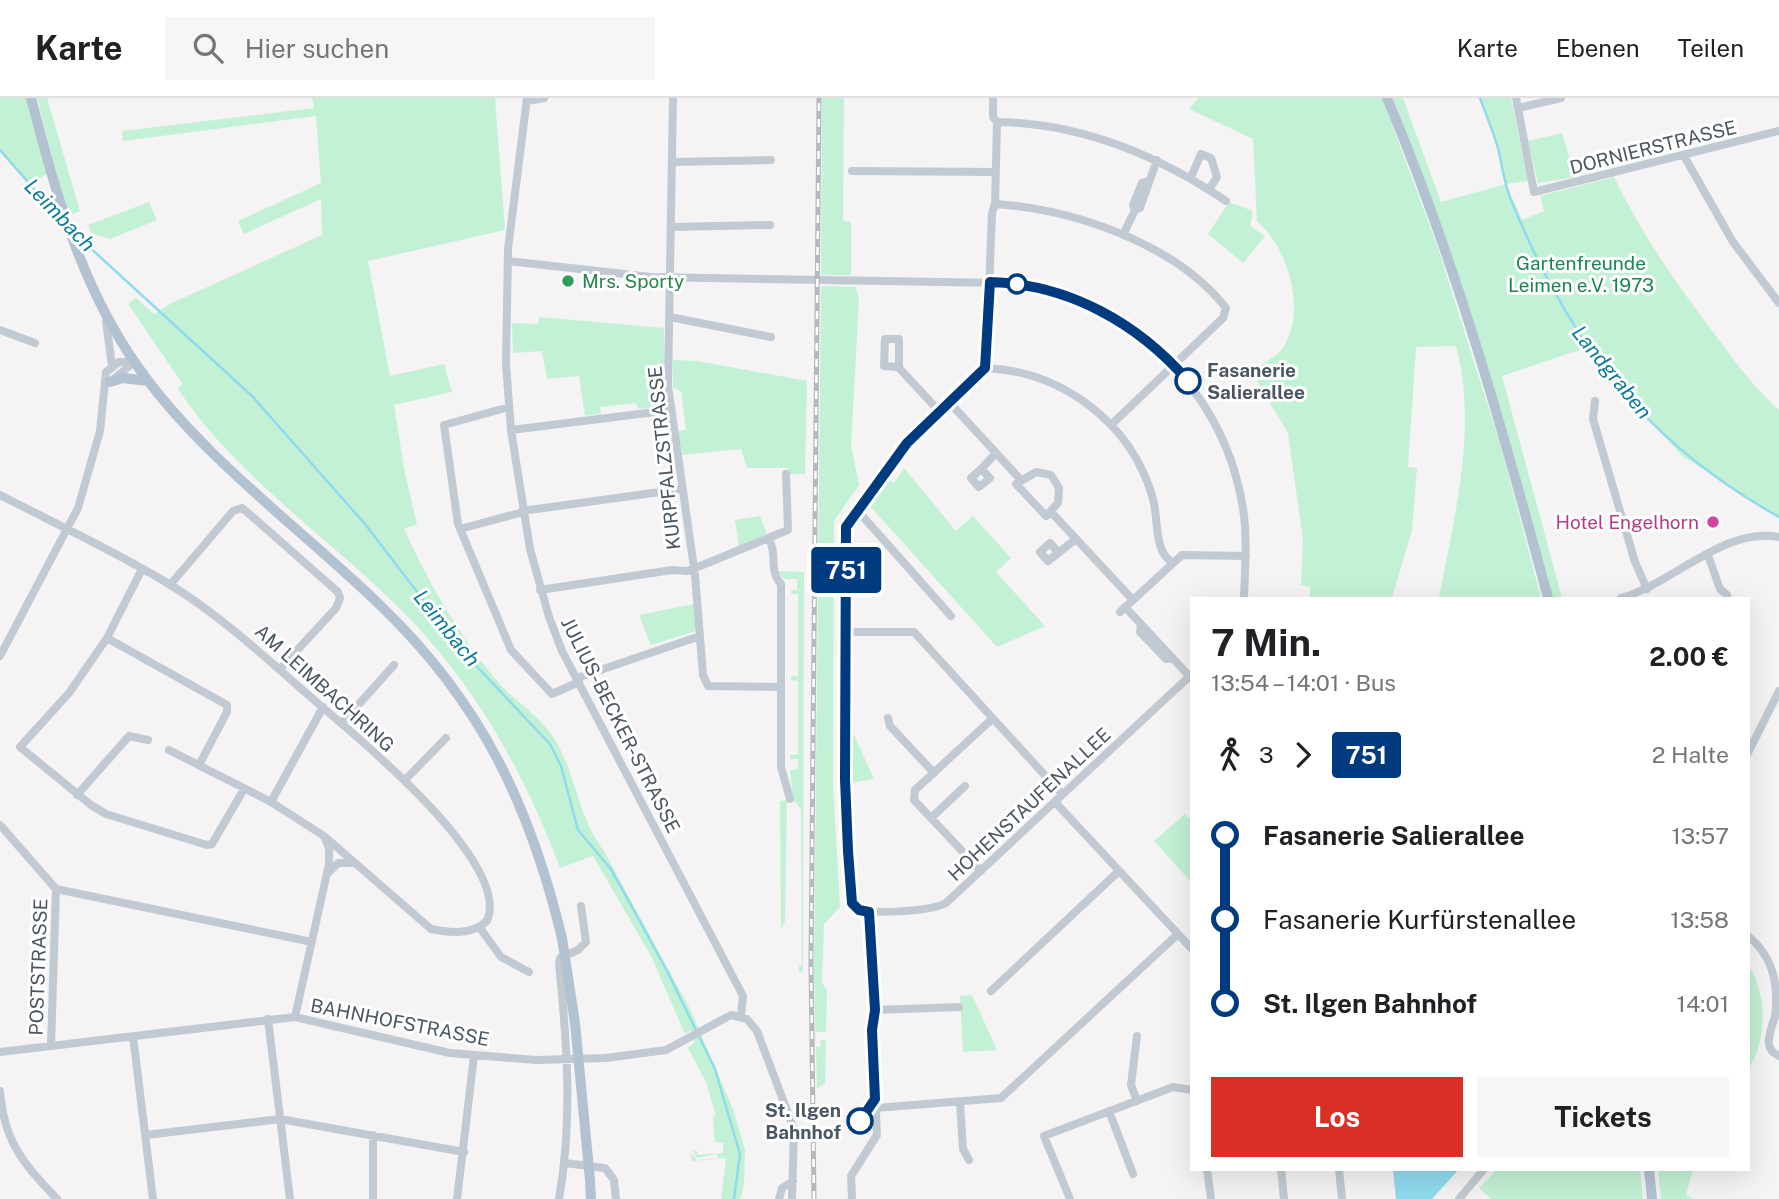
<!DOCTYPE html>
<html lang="de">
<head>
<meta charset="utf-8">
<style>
  :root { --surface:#fff; --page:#f6f6f6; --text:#202124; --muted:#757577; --line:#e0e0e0; --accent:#d93025 }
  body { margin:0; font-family:"Public Sans",sans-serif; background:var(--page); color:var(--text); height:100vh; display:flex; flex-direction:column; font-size:26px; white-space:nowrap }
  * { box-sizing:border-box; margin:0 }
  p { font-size:23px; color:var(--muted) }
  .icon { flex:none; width:38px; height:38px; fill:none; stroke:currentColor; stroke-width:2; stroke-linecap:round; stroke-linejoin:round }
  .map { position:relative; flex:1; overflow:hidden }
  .drawer { position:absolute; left:1190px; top:499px; width:560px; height:574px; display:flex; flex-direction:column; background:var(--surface); border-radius:0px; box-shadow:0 7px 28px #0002 }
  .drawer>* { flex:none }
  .badge { padding:0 14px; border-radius:5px; font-size:24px; line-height:46px }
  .map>.badge { position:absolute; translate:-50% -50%; box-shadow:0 0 0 4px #fff }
  .legs { display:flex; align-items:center; gap:10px; height:77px; padding:0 21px; font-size:23px }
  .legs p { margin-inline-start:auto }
  .head { display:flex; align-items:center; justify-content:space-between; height:119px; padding:0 21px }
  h1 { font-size:38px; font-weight:700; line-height:52px }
  .button { display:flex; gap:14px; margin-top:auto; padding:14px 21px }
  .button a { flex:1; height:80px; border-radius:0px; background:var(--accent); color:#fff; font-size:28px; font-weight:700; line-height:80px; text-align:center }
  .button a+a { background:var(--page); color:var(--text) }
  ul { padding:0 21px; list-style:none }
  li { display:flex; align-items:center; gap:24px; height:84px; font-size:26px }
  li i { display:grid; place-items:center; width:10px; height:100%; margin:0 9px; background:currentColor }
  li i::after { content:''; width:18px; height:18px; margin:-9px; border:5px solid; border-radius:50%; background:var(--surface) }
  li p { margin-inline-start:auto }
  li:first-child i { background:linear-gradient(#0000 50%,currentColor 0) }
  li:last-child i { background:linear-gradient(currentColor 50%,#0000 0) }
  header { display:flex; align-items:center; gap:42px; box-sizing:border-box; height:98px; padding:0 35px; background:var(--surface); border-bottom:2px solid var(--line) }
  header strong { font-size:33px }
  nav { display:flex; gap:38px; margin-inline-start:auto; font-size:24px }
  .search { width:490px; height:63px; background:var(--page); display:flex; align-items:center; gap:18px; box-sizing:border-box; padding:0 24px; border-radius:0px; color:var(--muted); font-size:26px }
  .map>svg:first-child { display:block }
  .green { fill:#c3f1d5 }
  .water { fill:#90daee }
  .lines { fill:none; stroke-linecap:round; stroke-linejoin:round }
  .stream { stroke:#90daee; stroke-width:2.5 }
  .minor { stroke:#c1cad2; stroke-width:8 }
  .major { stroke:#b3c2d1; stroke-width:10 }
  .rail-casing { stroke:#b5b8bd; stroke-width:5 }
  .rail { stroke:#fff; stroke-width:2.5; stroke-dasharray:8; stroke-linecap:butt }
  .major-bridge { stroke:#b3c2d1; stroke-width:10 }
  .line-1-casing { stroke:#fff; stroke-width:16 }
  .line-1 { stroke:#003b80; stroke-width:10 }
  .leisure-dot { fill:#2e9e5b; stroke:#fff; stroke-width:2.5 }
  .stop-1-dot { fill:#fff; stroke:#003b80; stroke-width:3.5 }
  .hotel-dot { fill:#d1479c; stroke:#fff; stroke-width:2.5 }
  .labels { text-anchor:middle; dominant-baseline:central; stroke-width:6; stroke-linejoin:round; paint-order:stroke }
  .street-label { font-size:19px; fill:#4a5661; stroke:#fff }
  .park-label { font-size:19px; fill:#17864f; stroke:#fff }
  .leisure-label { font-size:19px; fill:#27864d; stroke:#fff; text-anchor:start }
  .stop-label { font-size:19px; font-weight:bold; fill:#4a5661; stroke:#fff; text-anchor:start }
  .hotel-label { font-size:19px; fill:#b23c85; stroke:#fff; text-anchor:end }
  .water-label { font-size:21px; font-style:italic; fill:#0c7c9b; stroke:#fff }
</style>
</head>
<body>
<header>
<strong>Karte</strong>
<div class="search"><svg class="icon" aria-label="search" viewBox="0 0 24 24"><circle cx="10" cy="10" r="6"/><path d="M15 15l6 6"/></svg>Hier suchen</div>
<nav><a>Karte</a><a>Ebenen</a><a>Teilen</a></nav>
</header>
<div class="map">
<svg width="1779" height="1101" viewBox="0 0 1779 1101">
  <rect width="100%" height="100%" fill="#f5f3f3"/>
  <!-- green -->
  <path class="green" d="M0 0H27L47 76 29 87 0 52Z
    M37 0H47L80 113 68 118Z
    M312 0H495L505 132 368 163 390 278 444 266 452 294 394 307 405 376 417 426 404 431C430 487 459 538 499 585 514 602 535 615 549 633 576 669 576 717 604 753L691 913 733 1011 745 1052 744 1087 740 1101H721L726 1060 692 1063 691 1055 697 1062 718 1060 717 1056 697 1060 693 1053H697L698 1057 723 1055V1045L715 1044 713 1019 716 1018 706 984 688 950 695 944 691 932 685 936 651 858 593 758 560 770C523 671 472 581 396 507 323 435 235 377 178 291L182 285 128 206 136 200 154 216 172 205 322 137 321 101 244 136 238 123 321 85 316 18 123 43 122 33 314 10Z
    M822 0H844L843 123 851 124V177H821Z
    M1198 0H1382L1438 150 1501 349 1541 500H1439C1454 420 1478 330 1456 248L1416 249 1408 369 1417 370 1412 432 1392 500H1310V489L1301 487 1303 442 1288 335 1251 273C1260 267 1275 260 1282 251 1308 214 1288 150 1257 123L1253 41 1189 11Z
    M1393 0H1403L1441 104 1506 86 1499 52 1481 0H1511L1528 83 1506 86 1522 122 1544 113 1540 98 1614 79C1641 135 1675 184 1713 234 1733 261 1754 290 1779 312V419L1682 358 1585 250 1502 278 1562 500H1553C1507 331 1457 164 1393 0Z
    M1562 35 1575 79 1538 85 1528 43Z
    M149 104 157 122 110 141 91 135 88 127Z
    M1229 104 1253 113 1250 128 1265 138 1243 165 1208 136Z
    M821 188 855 189 859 199 851 348 859 387 834 423 833 686 840 809 824 826 822 884 827 893 826 934H816V949H820L821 942H826L825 985 817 991 814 878Z
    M539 219 664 230 665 304 662 308 639 311 635 305 600 309 601 316 585 318 579 278 547 281 542 253 513 255 512 225 538 226Z
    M673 262 697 263 807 283 805 376H788V370H747L741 351 682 357 678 333 686 332 681 293 673 290Z
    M904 370 956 433 973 418 1011 460 996 474 1045 528 997 549 869 407 888 381 894 385Z
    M760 418 767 436 739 448 735 422Z
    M777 473 804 474 803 874 799 875V868L802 867 801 711 793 702 790 672 798 671V661H790V657L798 656V583L791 582V578H798V496H791V492H797V481H784Z
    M694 506 696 533 651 547 639 517Z
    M851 632 854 637 874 681 851 685Z
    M787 702 785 823 781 832 780 703Z
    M1185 716 1192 723V785L1154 743Z
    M1748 867C1768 895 1767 944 1748 972Z
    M972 897 997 952 963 954 960 898Z
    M1497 1071H1640L1643 1101H1491L1479 1090Z
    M1658 1071H1693L1686 1097 1694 1101H1661Z"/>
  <!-- water -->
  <path class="water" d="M1393 1071H1459L1432 1101H1396Z"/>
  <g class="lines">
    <!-- stream -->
    <path class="stream" d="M1480 0C1486 16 1493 33 1498 50 1502 67 1504 85 1511 102 1569 244 1643 343 1779 419
      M0 52 63 124
      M75 136 252 298 365 426 464 555 550 646 561 668 578 732 610 770 621 789 667 873 715 971 740 1056 734 1101"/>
    <!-- minor -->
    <path class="minor" d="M527 0 508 151 506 266 511 332 530 451 549 519 562 553 743 898 741 918
      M673 0 668 288 695 477 703 577 708 588 781 589
      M993 0V19L997 24 995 106 992 115 986 268 907 345 846 429 845 681 851 800 855 809C868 818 931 813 946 805L1192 576
      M1516 0 1534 94 1779 33
      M527 3 544 0
      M1518 10 1561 0
      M997 24C1080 25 1159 58 1226 103
      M1684 58 1733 144 1779 205
      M672 64 771 62
      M852 73 995 74
      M1191 79 1201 56 1211 60 1217 79 1210 90
      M995 106C1074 111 1176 146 1226 210L1223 220 1111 327
      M1135 112 1133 107 1142 85 1148 83
      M671 129 770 127
      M1123 137 1135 112 1140 110 1157 62
      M508 163 651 179 1000 185C1120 195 1221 284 1242 405 1248 436 1245 469 1244 500
      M670 219 771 239
      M106 223 112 268
      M0 232 35 245
      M898 269 884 268 885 241H899V270L940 314
      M985 270C1062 273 1132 325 1153 401 1159 422 1153 453 1173 465
      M110 284 134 264
      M1595 303 1593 321 1635 464 1647 491
      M950 305 1021 382
      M509 309 444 327 458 426 511 552 552 596 579 584
      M511 332 671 312
      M981 371 971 380 979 389 990 380 981 371 996 355
      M1036 374 1051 377 1059 390 1058 405 1046 418 1016 386Z
      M0 397C56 426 115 453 169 486 226 521 272 566 322 609 362 643 512 766 487 823 472 837 450 835 431 831L324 738 271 704 169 652
      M522 413 682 391
      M858 413 951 518
      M1051 414 1133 502
      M460 431 523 414
      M769 441C778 456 768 472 781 486V669L790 701
      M1058 454 1050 445 1040 454 1048 463 1076 441
      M1708 457 1720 491 1727 497
      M142 471 107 540 69 595 20 649 91 707 106 716 207 747 212 746 244 691
      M170 487 233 413 242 410 247 414 338 494 340 500 336 510 280 571
      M540 492 672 472 688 473 788 432 786 376
      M1621 500C1672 486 1725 428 1779 439
      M1125 509 1192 581
      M1120 514 1182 457 1246 458
      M1141 527 1140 534 1166 561 1172 560
      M845 534H914L1062 696
      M107 540 227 607V614L199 667
      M0 558 78 410 100 333 106 274 119 264H134
      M577 580 700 538
      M888 620 890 628 934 675
      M342 625 394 567
      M1748 655 1779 593
      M405 682 446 640
      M77 697 129 638 148 642
      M271 704 323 609
      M1055 704 1192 851
      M931 720 965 688
      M0 727 56 791 312 844
      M981 773 914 702 915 692 992 621
      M328 775 338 765H353
      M480 830 501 859 529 874
      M1748 838C1773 858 1779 888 1775 919 1772 927 1768 937 1769 946 1770 953 1774 955 1779 958
      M991 893 1119 773
      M875 912 959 909
      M295 919 329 766V750L325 740
      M268 921 290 1101
      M133 938 153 1101
      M51 948 56 791
      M0 954 295 919 450 955 536 962 606 960 666 952 731 917 747 921 757 933 794 1031 792 1101
      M0 993C4 1044 23 1065 57 1101
      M1137 1003 1131 987 1137 938
      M960 1005 963 1051 969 1062
      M876 1010 1001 1000 1178 836
      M1109 1013 1133 1076
      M146 1037 280 1021 464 1054
      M373 1037V1101
      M565 1065 605 1070 614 1082 616 1101
      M1207 1071 1211 1101
      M1281 1071 1284 1101
      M1339 1071 1342 1101
      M457 1101 474 958
      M559 1101C573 1022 567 944 559 865L560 860 578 852 586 844 581 808
      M779 1101 782 1090 793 1083
      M852 1101 851 1078 877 1037 872 932 875 912 869 814
      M1070 1101 1044 1038 1173 989 1192 992
      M1459 1101 1484 1071"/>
    <!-- major -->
    <path class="major" d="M31 0C56 95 80 187 138 269 201 359 304 433 383 510 482 606 530 708 562 840
      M1387 0C1455 161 1503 332 1548 500
      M110 284 123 280 148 283
      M1649 1071 1652 1101
      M590 1082 591 1101"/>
    <!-- rail casing -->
    <g class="rail-casing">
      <path id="rail" d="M814 1101 811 864 819 0"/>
    </g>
    <!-- rail -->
    <use href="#rail" class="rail"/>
    <!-- major-bridge -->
    <path class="major-bridge" d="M562 840 575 925 590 1082"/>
  </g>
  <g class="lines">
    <!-- line-1 casing -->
    <g class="line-1-casing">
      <path id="line-1" d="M860 1023 875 1001 872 932 875 912 869 814 859 812 852 805 848 753 845 681 846 429 907 345 985 270 990 184C1068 186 1138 225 1188 283"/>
    </g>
    <!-- line-1 -->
    <use href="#line-1" class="line-1"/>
  </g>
  <!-- markers -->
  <circle class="leisure-dot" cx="568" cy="183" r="7"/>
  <g class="stop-1-dot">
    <circle cx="1017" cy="186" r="9"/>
    <circle cx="1188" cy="283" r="12"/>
    <circle cx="860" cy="1023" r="12"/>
  </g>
  <circle class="hotel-dot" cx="1713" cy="424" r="7"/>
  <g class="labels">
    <!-- street labels -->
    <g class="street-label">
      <text transform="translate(1653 49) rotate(-14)">DORNIERSTRASSE</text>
      <text transform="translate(664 360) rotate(-96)">KURPFALZSTRASSE</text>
      <text transform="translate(325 590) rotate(42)">AM LEIMBACHRING</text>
      <text transform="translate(621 627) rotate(63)">JULIUS-BECKER-STRASSE</text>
      <text transform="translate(1029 706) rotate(-43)">HOHENSTAUFENALLEE</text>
      <text transform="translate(38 869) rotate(-88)">POSTSTRASSE</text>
      <text transform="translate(400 924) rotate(11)">BAHNHOFSTRASSE</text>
    </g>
    <!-- park labels -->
    <g class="park-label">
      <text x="1581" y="165">Gartenfreunde<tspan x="1581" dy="22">Leimen e.V. 1973</tspan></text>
    </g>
    <!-- leisure labels -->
    <g class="leisure-label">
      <text x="582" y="183">Mrs. Sporty</text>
    </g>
    <!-- stop labels -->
    <g class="stop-label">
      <text x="1207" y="272">Fasanerie<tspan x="1207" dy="22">Salierallee</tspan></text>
      <text x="841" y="1012" text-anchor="end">St. Ilgen<tspan x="841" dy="22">Bahnhof</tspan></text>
    </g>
    <!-- hotel labels -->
    <g class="hotel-label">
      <text x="1699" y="424">Hotel Engelhorn</text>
    </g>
    <!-- water labels -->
    <g class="water-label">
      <text transform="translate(60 117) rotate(46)">Leimbach</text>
      <text transform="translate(1612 274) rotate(51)">Landgraben</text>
      <text transform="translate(447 530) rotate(51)">Leimbach</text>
    </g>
  </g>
</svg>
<b class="badge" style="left:846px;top:472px;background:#003b80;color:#fff">751</b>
<section class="drawer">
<div class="head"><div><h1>7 Min.</h1><p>13:54 – 14:01 · Bus</p></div><b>2.00 €</b></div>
<div class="legs"><svg class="icon" aria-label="walk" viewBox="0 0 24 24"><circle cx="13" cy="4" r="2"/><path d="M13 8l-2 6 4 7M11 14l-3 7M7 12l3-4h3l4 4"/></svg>3<svg class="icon" aria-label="forward" viewBox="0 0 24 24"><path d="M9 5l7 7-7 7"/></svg><b class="badge" style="background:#003b80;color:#fff">751</b><p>2 Halte</p></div>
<ul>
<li><i style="color:#003b80"></i><b>Fasanerie Salierallee</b><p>13:57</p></li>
<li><i style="color:#003b80"></i><span>Fasanerie Kurfürstenallee</span><p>13:58</p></li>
<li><i style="color:#003b80"></i><b>St. Ilgen Bahnhof</b><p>14:01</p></li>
</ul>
<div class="button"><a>Los</a><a>Tickets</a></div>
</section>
</div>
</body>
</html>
